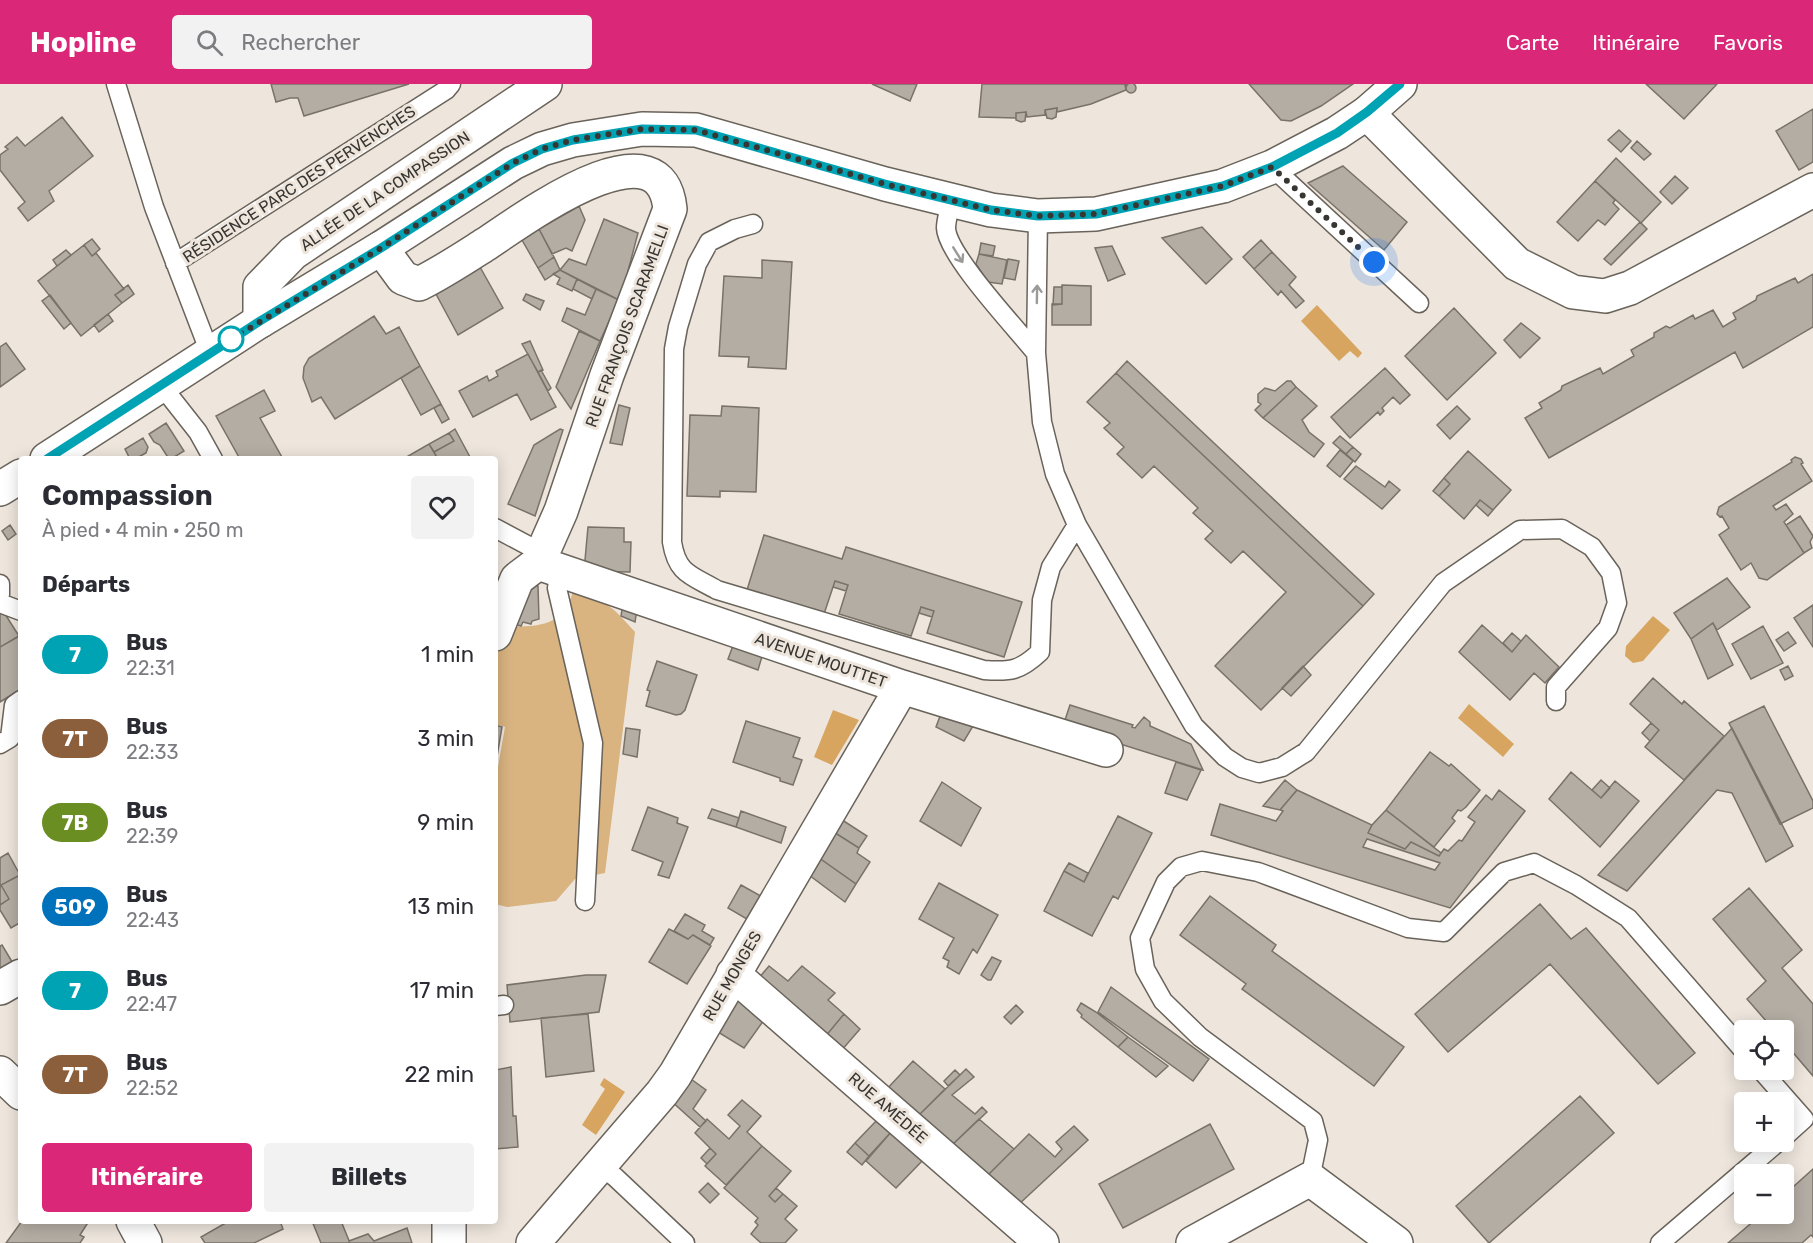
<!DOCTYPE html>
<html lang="fr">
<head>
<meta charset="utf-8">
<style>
  :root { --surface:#fff; --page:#f2f2f3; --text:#2b2b33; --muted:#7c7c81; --accent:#db2777 }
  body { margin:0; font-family:Rubik,sans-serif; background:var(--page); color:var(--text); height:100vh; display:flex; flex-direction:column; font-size:22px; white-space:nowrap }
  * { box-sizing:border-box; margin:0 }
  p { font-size:20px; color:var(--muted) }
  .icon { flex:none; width:33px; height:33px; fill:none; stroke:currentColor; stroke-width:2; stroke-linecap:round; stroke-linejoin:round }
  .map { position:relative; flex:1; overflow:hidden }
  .panel { position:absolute; left:18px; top:372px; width:480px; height:768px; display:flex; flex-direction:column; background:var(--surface); border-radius:6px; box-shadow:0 3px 15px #0003 }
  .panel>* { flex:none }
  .badge { padding:0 12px; border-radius:20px; font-size:21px; line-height:39px }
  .fabs { position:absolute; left:1734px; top:936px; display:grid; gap:12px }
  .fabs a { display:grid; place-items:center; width:60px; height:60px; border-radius:6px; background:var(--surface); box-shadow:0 3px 15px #0003; font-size:30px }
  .you { position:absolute; width:30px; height:30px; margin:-15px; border:4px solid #fff; border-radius:50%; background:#1a73e8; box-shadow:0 0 0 9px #1a73e833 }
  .map>.badge { position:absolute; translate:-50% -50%; box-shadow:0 0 0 3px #fff }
  h2 { padding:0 24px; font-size:22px; line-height:54px }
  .round { display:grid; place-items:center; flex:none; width:63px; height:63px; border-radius:6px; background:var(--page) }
  .head { display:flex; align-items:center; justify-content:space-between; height:102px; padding:0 24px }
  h1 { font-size:28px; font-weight:700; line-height:45px }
  .action { display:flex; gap:12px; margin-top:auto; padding:12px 24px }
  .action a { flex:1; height:69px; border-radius:6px; background:var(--accent); color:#fff; font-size:24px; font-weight:700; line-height:69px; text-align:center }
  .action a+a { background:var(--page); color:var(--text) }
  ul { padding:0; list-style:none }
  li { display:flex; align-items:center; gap:18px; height:84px; padding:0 24px }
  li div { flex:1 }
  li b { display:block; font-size:22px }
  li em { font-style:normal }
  li .badge { min-width:66px; font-weight:700; text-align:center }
  header { display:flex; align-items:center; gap:36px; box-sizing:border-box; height:84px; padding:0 30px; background:var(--accent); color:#fff }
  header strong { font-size:28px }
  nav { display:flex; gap:33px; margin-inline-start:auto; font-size:21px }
  .search { width:420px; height:54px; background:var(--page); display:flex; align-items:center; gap:15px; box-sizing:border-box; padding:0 21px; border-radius:6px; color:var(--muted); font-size:22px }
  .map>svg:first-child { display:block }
  .green { fill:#d9b380 }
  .water { fill:#d7a55f }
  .building { fill:#b4ada4; stroke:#787269; stroke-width:1.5; fill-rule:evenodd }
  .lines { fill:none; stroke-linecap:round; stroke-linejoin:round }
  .service-casing { stroke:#69635a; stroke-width:21 }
  .minor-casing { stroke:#69635a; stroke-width:36 }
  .secondary-casing { stroke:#69635a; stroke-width:36 }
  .service { stroke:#fff; stroke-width:18 }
  .minor { stroke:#fff; stroke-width:33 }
  .secondary { stroke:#fff; stroke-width:33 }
  .oneway { stroke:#9c9a98 }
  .line-casing { stroke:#fff; stroke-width:14 }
  .line { stroke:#00a3b4; stroke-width:9 }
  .walk { stroke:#383632; stroke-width:6; stroke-dasharray:0 10.8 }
  .stop-dot { fill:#fff; stroke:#00a3b4; stroke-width:3 }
  .labels { text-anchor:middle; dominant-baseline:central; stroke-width:6; stroke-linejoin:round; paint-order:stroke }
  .street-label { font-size:16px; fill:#383632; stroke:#eee6dd }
</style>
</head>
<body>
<header>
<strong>Hopline</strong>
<div class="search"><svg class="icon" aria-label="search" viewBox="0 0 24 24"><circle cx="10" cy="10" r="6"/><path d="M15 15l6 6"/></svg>Rechercher</div>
<nav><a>Carte</a><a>Itinéraire</a><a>Favoris</a></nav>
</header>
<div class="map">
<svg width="1813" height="1159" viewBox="0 0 1813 1159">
  <rect width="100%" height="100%" fill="#eee6dd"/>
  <!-- green -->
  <path class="green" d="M573 507C608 518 611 521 635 548L605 789 575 795 556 817 507 823 495 820V700L505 643 495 640V577L507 543C539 542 564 543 573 507Z"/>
  <!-- water -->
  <path class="water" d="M1317 221 1362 269 1358 274 1350 267 1339 277 1301 237Z
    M1653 532 1670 546 1643 577 1633 579 1625 572 1626 562Z
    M1469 620 1514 660 1503 673 1458 634Z
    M833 626 859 636 832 681 814 673Z
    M604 994 625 1008 596 1051 582 1041 605 1005 600 1001Z"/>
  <!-- building -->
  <path class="building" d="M1126 4a5 5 0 1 1 10 0a5 5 0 1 1-10 0Z
    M271 0H409L304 32 298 14H290L276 18Z
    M872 0H917L910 17Z
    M982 0H1128L1125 1 1126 6 1091 20 1057 28V24L1045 26V31L1027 33 1026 28 1016 29V34L979 33Z
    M1249 0H1353L1321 22 1291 37 1281 36Z
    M1646 0H1717L1684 35Z
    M1057 24 1056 33 1052 35 1047 34 1045 26Z
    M1813 25V78L1799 86 1776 47Z
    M1026 28 1025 37 1021 38 1016 36V29Z
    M62 33 93 72 49 107 54 117 28 137 18 124 25 118 0 86V71L8 65 5 63 17 53 25 62Z
    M1619 46 1631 57 1621 68 1608 56Z
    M1637 57 1651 70 1644 76 1631 64Z
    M1616 74 1661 118 1641 139 1595 97Z
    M1343 82 1407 138 1384 166 1308 99Z
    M1675 92 1688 104 1672 120 1660 108Z
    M1595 97 1615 116 1613 119 1619 125 1605 141 1598 136 1578 157 1557 138Z
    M579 122 585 136 572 167 566 164 552 170 539 145Z
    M604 135 638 149 628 187 632 188 619 216 560 186 569 175 586 181Z
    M1640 138 1647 145 1611 181 1604 175Z
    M1202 143 1232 175 1206 200 1162 154Z
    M539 145 554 173 538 184 522 156Z
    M92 155 100 165 92 172 84 161Z
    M1261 156 1272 168 1254 185 1243 173Z
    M981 159 995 162 993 172 979 170Z
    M84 161 92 172 96 169 124 205 115 211 122 219 81 252 38 197Z
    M1112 162 1125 190 1108 197 1095 164Z
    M66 166 71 171 57 182 53 176Z
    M1272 168 1296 193 1289 201 1304 217 1296 224 1281 207 1278 211 1254 185Z
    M979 170 1007 176 1002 200 988 198 976 180Z
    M554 173 560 186 545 196 538 184Z
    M1008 175 1019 177 1015 196 1004 194Z
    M762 176 792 178 786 285 748 283 749 273 719 272 724 192 762 194Z
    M480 183 503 224 458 251 436 210Z
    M560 186 577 195 572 207 557 200 560 194 553 190Z
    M1813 190V243L1743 284 1735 268 1549 374 1525 334 1542 324 1539 319 1561 306 1562 302 1600 284 1603 290 1634 272 1631 266 1654 253V249L1666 242 1670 244 1693 231 1695 235 1713 226 1723 243 1736 235 1733 229 1756 216 1757 212 1795 194 1798 199Z
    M577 195 596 205 592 215 573 205Z
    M128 201 134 210 122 219 115 211Z
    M1062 201 1091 202V241H1052V220H1062Z
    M1054 203H1062V220L1053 221Z
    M596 205 619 216 600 257 562 237 567 224 585 231Z
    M526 210 544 217 540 226 523 216Z
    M50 211 71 239 64 245 42 217Z
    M1454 224 1496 269 1447 316 1405 272Z
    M108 230 113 237 99 248 94 241Z
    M374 232 386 250 399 243 420 282 335 335 321 313 312 318 303 294 304 283 309 274Z
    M1521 239 1540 254 1520 274 1504 256Z
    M579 247 600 257 571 325 556 303Z
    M530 257 543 286 538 288 522 260Z
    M6 259 25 285 0 303V263Z
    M528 270 556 323 531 336 517 310 473 333 459 307 487 292 489 297 498 292 496 287Z
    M1127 277 1374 510 1363 522 1116 289Z
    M420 282 441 320 421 331 401 294Z
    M1385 284 1410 311 1400 320 1393 313 1382 324 1384 327 1380 331 1378 328 1350 354 1331 333Z
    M541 286 551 304 548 307 538 288Z
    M1116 289 1363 522 1261 626 1215 582 1286 508 1243 467 1231 479 1205 455 1213 447 1193 429 1198 424 1154 382 1142 394 1117 370 1124 363 1104 344 1110 339 1087 318Z
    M1287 297H1291L1296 303 1263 334 1255 326 1261 320 1258 318V310L1265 304 1275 307Z
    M1296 303 1317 322 1302 336 1309 348 1324 360 1314 373 1263 334Z
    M264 306 275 327 260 334 283 375H240L216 332Z
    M441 320 449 335 442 339 434 324Z
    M619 321 630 324 622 361 610 359Z
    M722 322 759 324 756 408 720 407V413L687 412 690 331 721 332Z
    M1457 322 1470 335 1450 355 1437 341Z
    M166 339 184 367 171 375H169L160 361 154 358 149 350Z
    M455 345 471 375H438L434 368 454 357 449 349Z
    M560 345 563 346 535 432 508 420 534 361Z
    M449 349 454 357 434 368 429 360Z
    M1340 352 1353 363 1346 370 1333 359Z
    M143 354 148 363 146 369 135 375H130L125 365Z
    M429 360 438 375H403Z
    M1353 363 1361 370 1355 378 1346 370Z
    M1340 366 1353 377 1340 393 1327 382Z
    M1468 367 1511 406 1493 426 1480 416 1464 435 1439 412 1450 400 1444 394Z
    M1795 373 1801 375 1803 379 1801 380 1812 397 1773 422 1776 426 1786 420 1793 430 1784 438 1804 469 1767 496 1759 494 1751 479 1741 486 1719 451 1729 444 1722 432 1720 433 1717 430 1719 423 1792 378 1791 376Z
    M1356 382 1385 403 1389 397 1400 406 1382 425 1344 395Z
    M1444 394 1450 400 1439 412 1433 407Z
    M1480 416 1493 426 1488 432 1476 421Z
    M1800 432 1813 452 1810 458 1812 464 1804 469 1786 441Z
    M10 441 16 450 8 456 2 447Z
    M588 443 624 444V458H631L630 488 584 487Z
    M764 451 842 475 846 463 1022 518 1004 573 927 549 934 527 921 523 911 552 839 530 848 501 835 497 824 530 747 506Z
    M1727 494 1750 523 1717 546 1713 539 1691 555 1674 529Z
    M835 497 848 501 846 507 833 503Z
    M526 501 538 502 539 535 532 537 531 540 523 538 521 542 508 538Z
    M623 519 637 525 635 538 621 532Z
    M1813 521V563L1794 534Z
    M0 522 19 552 0 563Z
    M921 523 934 527 932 533 919 529Z
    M1713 539 1733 581 1708 595 1691 555Z
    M1482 541 1512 568 1526 551 1559 583 1545 599 1534 589 1510 616 1459 568Z
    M1763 542 1783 579 1751 595 1732 560Z
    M1788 548 1796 559 1784 567 1776 556Z
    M1512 549 1521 557 1512 568 1503 559Z
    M21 551V605L0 618V563Z
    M734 559 763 569 758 586 728 575Z
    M657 577 697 591 685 626 681 630 676 631 646 622 650 607 647 606Z
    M1303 582 1311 591 1291 612 1282 604Z
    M1788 582 1793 592 1785 596 1780 586Z
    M1653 594 1682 620 1684 617 1724 652 1684 696 1645 663 1659 646 1630 620Z
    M1070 621 1133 641 1132 643 1135 644 1144 633 1150 638V642L1191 660 1203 686 1063 642Z
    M1764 622 1813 717V724L1780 740 1729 639Z
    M942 627 976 637 964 657 936 643Z
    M746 637 800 654 793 673 802 676 793 701 780 697V694L733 678Z
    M1651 639 1659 646 1650 657 1642 649Z
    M495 641 502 643 495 684Z
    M626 644 640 646 637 673 623 670Z
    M1732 644 1793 762 1766 778 1732 709 1717 706 1627 807 1598 791Z
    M1430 668 1449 682 1451 680 1480 706 1466 723 1461 727 1458 726 1452 734 1455 737 1434 763 1386 726Z
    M1176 678 1201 686 1187 716 1165 709Z
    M1571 688 1601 714 1615 697 1639 717 1600 763 1549 715Z
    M1285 696 1297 706 1280 726 1263 722Z
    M1601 696 1610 704 1601 714 1592 706Z
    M942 698 981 724 961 762 920 737Z
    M1297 706 1372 741 1368 749 1405 765 1411 758 1439 772 1444 765 1448 767 1459 756 1462 757 1475 738 1468 733 1486 711 1492 716 1499 706 1525 727 1450 824 1211 751 1220 720 1276 737 1283 727 1280 726ZM1367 755 1440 779 1435 786 1363 763Z
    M648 723 678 734 677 739 688 743 669 794 658 791 663 778 632 766Z
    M712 725 739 734 736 743 708 734Z
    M1386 726 1441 769 1439 772 1411 758 1405 765 1368 749 1372 741Z
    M741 727 786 743 781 759 736 743Z
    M836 732 867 752 859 764 829 745Z
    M1118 732 1152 749 1118 815 1113 812 1092 852 1044 827 1064 787 1084 798Z
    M829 745 859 764 857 769 870 778 856 800 815 771Z
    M8 769 20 791 1 801 9 815 0 821V774Z
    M815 771 856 800 845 818 805 788Z
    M1069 779 1088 789 1084 798 1064 787Z
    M20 791 21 838 11 844 0 826V821L9 815 1 801Z
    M939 799 998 831 977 869 973 865 959 890 947 883 949 877 943 874 954 854 919 835Z
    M741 801 766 815 752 838 728 824Z
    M1749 804 1802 866 1782 884 1813 920V992L1784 958V946H1774L1747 915 1766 897 1713 835Z
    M1210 812 1276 861 1272 867 1404 963 1374 1002 1242 905 1246 900 1180 851Z
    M1540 820 1571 855 1586 844 1695 969 1658 1000 1550 880 1448 968 1415 930Z
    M685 830 705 841 702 847 714 854 710 861 693 851 688 855 674 847Z
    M669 845 688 855 693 851 711 862 687 900 649 878Z
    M2 861 14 881 0 889V862Z
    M992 873 1001 877 991 896H988L981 891Z
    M769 882 788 897 802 882 835 909 828 916 844 930 825 953 758 895Z
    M586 891H606L599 928 510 938 507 901Z
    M1111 903 1209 975 1193 997 1098 928Z
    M734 911 764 936 744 964 713 945Z
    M1081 919 1096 928 1128 953 1118 963 1081 933 1082 931 1077 926Z
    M1016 921 1023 928 1011 940 1004 933Z
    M588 930 594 987 546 993 541 934Z
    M844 930 860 945 841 967 825 953Z
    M1128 953 1168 982 1156 993 1118 963Z
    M913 977 945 1005 917 1033 886 1006Z
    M511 983 513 1032H516L518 1063 495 1065V986Z
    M966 985 974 993 952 1011 975 1030 982 1023 987 1028 951 1062 917 1033Z
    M955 986 960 991 948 1002 944 997Z
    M684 990 706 1006 693 1025 706 1037 700 1043 669 1015Z
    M1580 1012 1614 1049 1489 1159 1456 1122Z
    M742 1016 761 1032 747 1048 762 1062 726 1101 705 1082 716 1070 695 1049 707 1035 729 1055 740 1042 728 1031Z
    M878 1035 892 1047 869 1072 855 1059Z
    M979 1035 1014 1065 986 1093 951 1062Z
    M1210 1040 1234 1085 1123 1144 1099 1100Z
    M1074 1042 1088 1056 1018 1121 986 1093 1029 1050 1055 1073 1062 1065 1056 1058Z
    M892 1047 924 1075 896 1104 866 1077Z
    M855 1059 869 1072 862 1081 847 1068Z
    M762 1062 791 1087 769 1112 775 1118 783 1110 797 1122 785 1135 797 1146 785 1159H761L751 1150 758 1141 755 1138 758 1134 724 1104Z
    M710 1064 716 1070 707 1080 701 1074Z
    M1813 1085V1153L1811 1151 1802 1159H1728L1762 1130H1784V1111Z
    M708 1099 719 1110 710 1119 699 1108Z
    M776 1104 783 1110 775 1118 769 1112Z
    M22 1137H89L80 1151 84 1153 80 1159H6Z
    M247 1137 248 1139 253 1137H280L283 1145 254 1159H205L201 1153 229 1137Z
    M312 1137H341L350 1159H321Z
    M407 1144 412 1159H350L349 1157 368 1150 374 1157Z"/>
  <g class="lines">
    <!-- service casing -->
    <g class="service-casing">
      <path id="service" d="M116 0 154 123 210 269
        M1272 83 1419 219
        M951 116C950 125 946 135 946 144 947 171 1017 245 1036 269
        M1038 132 1036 269 1042 338 1055 390 1077 441 1194 642 1225 673 1242 684 1259 689 1282 683 1306 668 1443 499 1520 446 1562 445 1592 463 1611 489 1617 519 1608 544 1556 603V617
        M753 140 735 145 709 158 697 180 678 243 674 265 672 458C677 490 691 491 717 506L984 586C1010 588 1020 587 1040 568L1042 516 1051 483 1077 441
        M175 179 446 6 451 0
        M161 301 198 348 213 375
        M495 444 542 469
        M560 488 557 504 593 659 585 817
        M0 500V511
        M0 519 21 527
        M0 660 10 654 14 621 21 616
        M495 922 504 921
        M1761 986 1804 1035 1784 1053
        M600 1082 615 1093 685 1159
        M1310 1095 1318 1056 1313 1037 1200 953 1163 917 1145 885 1140 854 1166 798 1181 783 1202 777 1258 788 1408 844 1444 848 1504 788 1534 779 1576 801 1628 834 1744 967
        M1660 1159 1778 1058"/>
    </g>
    <!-- minor casing -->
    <g class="minor-casing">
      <path id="minor" d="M1367 29 1517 180 1573 208 1605 212 1630 204 1813 106
        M381 164 403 194 419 200C443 188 464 174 486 160 521 137 661 32 670 125L607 291 561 427 538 479 517 495 495 550
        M260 237V203L293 169 545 0
        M538 479 902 603 1106 666
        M733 890 1042 1159
        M0 904 21 892
        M0 989 21 1009
        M133 1137 145 1159
        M449 1137V1159
        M533 1159 662 1009 675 991 902 603
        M1193 1159 1310 1095 1396 1159"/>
    </g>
    <!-- secondary casing -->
    <g class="secondary-casing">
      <path id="secondary" d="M47 375 260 237 381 164 513 79 542 65 573 56 642 45 696 46 885 100 991 126 1038 132 1096 130 1223 102 1272 83 1337 49 1367 29 1400 0
        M0 405 21 392"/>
    </g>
    <!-- service -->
    <use href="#service" class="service"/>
    <!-- minor -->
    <use href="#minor" class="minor"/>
    <!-- secondary -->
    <use href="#secondary" class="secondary"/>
  </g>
  <!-- one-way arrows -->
  <defs><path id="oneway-shaft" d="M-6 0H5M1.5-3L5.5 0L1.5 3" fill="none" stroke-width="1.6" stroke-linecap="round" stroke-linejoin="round" transform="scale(1.5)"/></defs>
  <g class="oneway">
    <use href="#oneway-shaft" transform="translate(958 171) rotate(58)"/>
    <use href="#oneway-shaft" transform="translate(1037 210) rotate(-89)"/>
  </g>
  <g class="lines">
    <!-- line casing -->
    <g class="line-casing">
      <path id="line" d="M47 375 260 237 381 164 513 79 542 65 573 56 642 45 696 46 885 100 991 126 1038 132 1096 130 1223 102 1272 83 1337 49 1367 28 1400 0"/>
    </g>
    <!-- line -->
    <use href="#line" class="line"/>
    <!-- walk -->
    <path class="walk" d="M231 255 227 258 381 164 513 79 542 65 573 56 642 45 696 46 885 100 991 126 1038 132 1096 130 1223 102 1272 83 1374 178"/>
  </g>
  <!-- markers -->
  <circle class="stop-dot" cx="231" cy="255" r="12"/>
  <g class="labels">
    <!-- street labels -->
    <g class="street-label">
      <text transform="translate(299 100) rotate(-33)">RÉSIDENCE PARC DES PERVENCHES</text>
      <text transform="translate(385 107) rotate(-34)">ALLÉE DE LA COMPASSION</text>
      <text transform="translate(627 242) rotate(-70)">RUE FRANÇOIS SCARAMELLI</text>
      <text transform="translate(821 576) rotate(19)">AVENUE MOUTTET</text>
      <text transform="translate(732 892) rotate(-60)">RUE MONGES</text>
      <text transform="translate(888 1024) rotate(41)">RUE AMÉDÉE</text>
    </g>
  </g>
</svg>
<div class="fabs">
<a><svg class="icon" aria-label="locate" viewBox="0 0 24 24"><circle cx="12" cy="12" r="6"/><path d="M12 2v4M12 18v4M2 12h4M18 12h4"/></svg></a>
<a>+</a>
<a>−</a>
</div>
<div class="you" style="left:1374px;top:178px"></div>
<section class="panel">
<div class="head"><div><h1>Compassion</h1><p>À pied · 4 min · 250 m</p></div><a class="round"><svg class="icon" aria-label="heart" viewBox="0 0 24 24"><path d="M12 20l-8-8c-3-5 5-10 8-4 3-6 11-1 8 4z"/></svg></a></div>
<h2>Départs</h2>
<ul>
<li><span class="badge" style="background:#00a3b4;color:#fff">7</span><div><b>Bus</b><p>22:31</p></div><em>1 min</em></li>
<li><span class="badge" style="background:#8b5e3c;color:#fff">7T</span><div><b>Bus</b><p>22:33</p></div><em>3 min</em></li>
<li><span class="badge" style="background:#6b8e23;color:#fff">7B</span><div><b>Bus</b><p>22:39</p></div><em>9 min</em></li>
<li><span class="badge" style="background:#0072bc;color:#fff">509</span><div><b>Bus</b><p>22:43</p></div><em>13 min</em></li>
<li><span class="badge" style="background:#00a3b4;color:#fff">7</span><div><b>Bus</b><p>22:47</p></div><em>17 min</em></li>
<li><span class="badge" style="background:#8b5e3c;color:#fff">7T</span><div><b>Bus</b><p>22:52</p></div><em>22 min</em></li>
</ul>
<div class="action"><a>Itinéraire</a><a>Billets</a></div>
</section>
</div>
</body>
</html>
